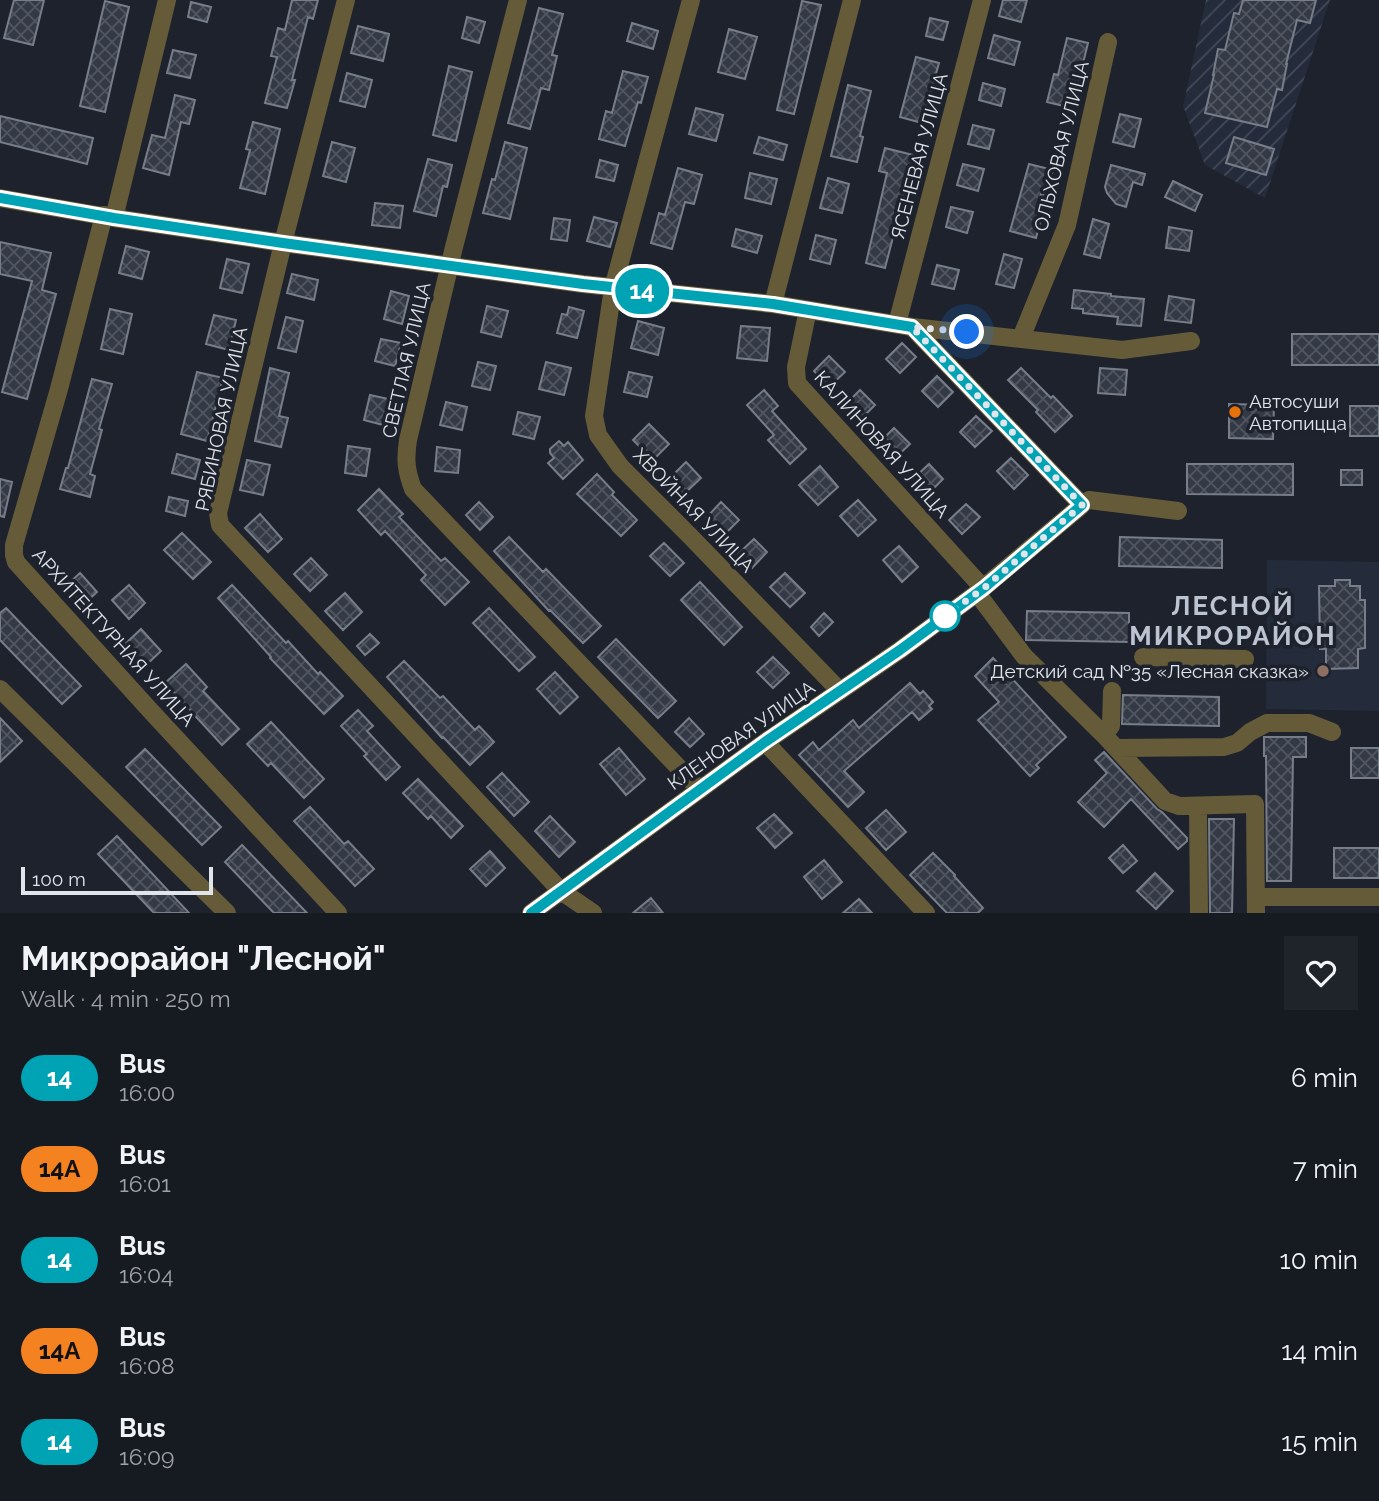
<!DOCTYPE html>
<html lang="en">
<head>
<meta charset="utf-8">
<style>
  :root { --surface:#161a21; --page:#1f232a; --text:#f1f3f6; --muted:#9ea1a5 }
  body { margin:0; font-family:Raleway,sans-serif; background:var(--page); color:var(--text); height:100vh; display:flex; flex-direction:column; font-size:26px; white-space:nowrap }
  * { box-sizing:border-box; margin:0 }
  p { font-size:23px; color:var(--muted) }
  .icon { flex:none; width:38px; height:38px; fill:none; stroke:currentColor; stroke-width:2; stroke-linecap:round; stroke-linejoin:round }
  .map { position:relative; height:913px; overflow:hidden }
  .panel { display:flex; flex-direction:column; background:var(--surface); flex:1 }
  .panel>* { flex:none }
  .badge { padding:0 14px; border-radius:23px; font-size:24px; line-height:46px }
  .scale { position:absolute; left:21px; bottom:18px; width:192px; box-sizing:border-box; padding-left:7px; border:4px solid #e0e4eb; border-top:0; font-size:19px; line-height:24px; white-space:nowrap; color:#e0e4eb; -webkit-text-stroke:5px #1d222c; paint-order:stroke }
  .you { position:absolute; width:35px; height:35px; margin:-18px; border:5px solid #fff; border-radius:50%; background:#1a73e8; box-shadow:0 0 0 10px #1a73e833 }
  .map>.badge { position:absolute; translate:-50% -50%; box-shadow:0 0 0 4px #fff }
  .round { display:grid; place-items:center; flex:none; width:74px; height:74px; border-radius:0px; background:var(--page) }
  .overview { display:flex; align-items:center; justify-content:space-between; height:119px; padding:0 21px }
  h1 { font-size:33px; font-weight:700; line-height:52px }
  ul { padding:0; list-style:none }
  li { display:flex; align-items:center; gap:21px; height:91px; padding:0 21px }
  li div { flex:1 }
  li b { display:block; font-size:26px }
  li em { font-style:normal }
  li .badge { min-width:77px; font-weight:700; text-align:center }
  .map>svg:first-child { display:block }
  .built { fill:#242b3b }
  .industrial { fill:url(#industrial-furrows) }
  .building { fill:url(#building-cross-hatch); stroke:#777d89; stroke-width:2 }
  .lines { fill:none; stroke-linecap:round; stroke-linejoin:round }
  .minor { stroke:#665b39; stroke-width:18 }
  .line-casing { stroke:#fff; stroke-width:16 }
  .line { stroke:#00a3b4; stroke-width:10 }
  .walk { stroke:#e0e4eb; stroke-width:7; stroke-dasharray:0 12.6 }
  .food-dot { fill:#e8710a; stroke:#1d222c; stroke-width:2.5 }
  .stop-dot { fill:#fff; stroke:#00a3b4; stroke-width:3.5 }
  .education-dot { fill:#8d6e63; stroke:#1d222c; stroke-width:2.5 }
  .labels { text-anchor:middle; dominant-baseline:central; stroke-width:7; stroke-linejoin:round; paint-order:stroke }
  .street-label { font-size:19px; fill:#e0e4eb; stroke:#1d222c }
  .poi-label { font-size:19px; fill:#e0e4eb; stroke:#1d222c; text-anchor:start }
  .district-label { font-size:26px; font-weight:bold; letter-spacing:2px; fill:#bcc3d1; stroke:#1d222c }
</style>
</head>
<body>
<div class="map">
<svg width="1379" height="913" viewBox="0 0 1379 913">
  <defs>
    <pattern id="industrial-furrows" width="10" height="10" patternUnits="userSpaceOnUse" patternTransform="scale(1.75)"><rect width="10" height="10" fill="#242b3b"/><path d="M-1 1l2-2M0 10L10 0M9 11l2-2" fill="none" stroke="#444a58"/></pattern>
    <pattern id="building-cross-hatch" width="8" height="8" patternUnits="userSpaceOnUse" patternTransform="scale(1.75)"><rect width="8" height="8" fill="#343a45"/><path d="M0 0l8 8M0 8l8-8" fill="none" stroke="#515660"/></pattern>
  </defs>
  <rect width="100%" height="100%" fill="#1d222c"/>
  <!-- built -->
  <path class="built" d="M1267 560 1379 562V711L1266 709Z"/>
  <!-- industrial -->
  <path class="industrial" d="M1206 0H1330L1265 198 1205 165 1183 106Z"/>
  <!-- building -->
  <path class="building" d="M14 0H44L33 45 4 38Z
    M292 0H318L313 19 308 17 292 80H295L287 108 265 103 277 57 271 56 278 28 285 30Z
    M1003 0H1027L1021 22 999 16Z
    M1243 0H1316L1310 23 1297 20 1286 64H1287L1282 90 1277 89 1267 127 1205 113 1214 75H1213L1218 49 1225 50 1234 13 1239 14Z
    M105 1 129 7 105 112 80 106Z
    M802 1 821 5 794 114 777 110Z
    M191 2 211 7 207 22 188 17Z
    M539 8 563 14 552 55 557 56 549 90 541 88 530 129 508 123Z
    M467 17 485 22 479 43 462 38Z
    M930 18 948 22 943 40 926 36Z
    M632 23 658 31 653 49 627 41Z
    M358 26 389 34 383 61 351 53Z
    M729 29 757 37 745 79 718 72Z
    M994 35 1020 42 1014 65 988 58Z
    M1067 38 1088 43 1072 108 1047 102 1054 74 1058 75Z
    M173 50 196 55 190 78 167 73Z
    M916 57 939 63 922 123 900 117Z
    M449 66 472 72 456 141 433 135Z
    M623 71 648 77 641 103 638 102 625 146 599 139 606 111 612 113Z
    M347 73 372 80 365 107 340 101Z
    M983 83 1005 89 1001 106 979 100Z
    M848 85 871 91 860 136 863 137 857 162 831 156Z
    M175 95 195 100 189 124 181 122 169 175 143 168 152 135 165 138Z
    M696 108 723 115 716 141 689 134Z
    M1120 114 1141 119 1134 147 1113 142Z
    M0 116 93 138 87 164 0 142Z
    M253 122 280 129 265 194 240 188 250 150 246 149Z
    M973 125 994 130 989 149 968 144Z
    M759 137 787 145 783 160 754 153Z
    M1234 137 1274 149 1266 175 1226 163Z
    M332 142 355 148 346 182 323 176Z
    M505 142 527 148 510 219 483 213 492 179 495 180Z
    M885 148 917 156 898 223 897 222 885 268 866 263 887 173 879 171Z
    M428 159 452 165 447 187 443 186 436 216 414 211Z
    M600 160 618 165 614 181 596 177Z
    M963 164 984 169 978 191 957 185Z
    M1029 164 1053 170 1046 195 1041 194 1036 213 1042 215 1036 238 1010 231Z
    M1111 165 1145 174 1142 185 1133 182 1126 207 1116 204 1107 193 1105 187Z
    M678 168 702 175 694 204 685 202 672 249 651 243 659 213 665 215Z
    M750 173 777 179 771 204 745 198Z
    M828 178 849 184 842 213 820 208Z
    M1173 181 1202 195 1195 211 1165 197Z
    M375 203 403 206 400 228 372 225Z
    M951 207 973 212 967 233 946 227Z
    M594 217 617 223 610 247 587 241Z
    M554 218 570 220 567 241 551 239Z
    M1093 219 1109 224 1100 258 1084 254Z
    M1169 227 1192 231 1189 251 1166 248Z
    M736 229 762 236 757 253 732 246Z
    M816 235 836 240 830 264 810 259Z
    M0 242 51 253 42 290 56 294 27 399 2 392 32 281 0 274Z
    M126 246 149 252 142 279 119 273Z
    M1004 254 1022 259 1014 288 996 284Z
    M227 259 249 264 242 293 220 288Z
    M937 265 959 270 954 289 932 284Z
    M292 274 318 280 314 300 287 293Z
    M1074 290 1111 294V296L1144 299 1141 326 1117 324 1118 317 1083 313V309L1072 308Z
    M391 291 409 296 402 324 384 319Z
    M1169 296 1194 300 1191 323 1165 320Z
    M487 306 508 311 501 337 481 332Z
    M569 307 584 311 577 338 557 333 562 314 567 315Z
    M110 309 132 314 123 354 101 349Z
    M214 315 236 320 229 350 206 344Z
    M286 317 303 321 296 352 278 348Z
    M638 321 664 328 658 355 631 348Z
    M741 326 770 328 767 361 737 358Z
    M1292 334H1379V365H1292Z
    M381 339 401 343 395 366 375 361Z
    M902 343 916 357 900 373 886 359Z
    M829 356 845 372 829 387 814 371Z
    M478 362 496 366 490 390 472 386Z
    M546 362 571 368 564 395 539 389Z
    M270 368 289 373 279 416 288 418 281 447 255 441Z
    M1021 368 1051 398 1053 396 1072 416 1055 432 1036 412 1038 410 1008 380Z
    M1100 368 1127 370 1125 395 1098 393Z
    M197 372 223 378 207 441 181 434Z
    M629 372 652 377 647 397 624 392Z
    M937 376 953 392 938 407 922 391Z
    M92 379 112 384 99 429 102 430 90 474 95 476 90 497 60 489 66 468H68Z
    M764 390 778 406 772 411 806 449 790 464 768 440 774 435 747 405Z
    M860 390 875 405 859 421 844 406Z
    M370 395 393 400 387 426 364 420Z
    M446 402 467 407 462 430 440 425Z
    M1229 404 1274 405 1273 439 1229 438Z
    M1350 406H1379V436H1350Z
    M518 412 540 417 534 439 513 434Z
    M976 416 992 431 975 447 960 432Z
    M649 424 669 444 653 460 633 440Z
    M894 428 910 444 894 459 879 443Z
    M559 441 564 446 568 442 583 460 563 479 548 463 554 458 550 453V449Z
    M348 446 370 449 366 476 345 473Z
    M437 447 460 450 458 473 435 471Z
    M177 454 200 460 195 479 172 473Z
    M1011 458 1028 475 1014 489 997 471Z
    M247 460 270 465 263 495 240 490Z
    M686 462 701 478 684 494 669 479Z
    M929 464 943 479 929 493 914 478Z
    M1187 464H1293V495L1187 494Z
    M820 466 838 487 818 505 799 485Z
    M1341 470H1362V485H1341Z
    M597 474 614 492 612 495 637 520 621 536 577 494Z
    M0 479 12 482 4 517 0 516Z
    M379 489 403 514 399 517 441 561 445 558 469 582 445 605 421 580 426 575 385 531 381 535 358 510Z
    M169 497 188 501 185 516 166 511Z
    M858 500 876 520 858 536 840 516Z
    M479 502 493 517 480 530 466 515Z
    M721 502 739 520 723 536 706 518Z
    M966 504 980 517 962 534 949 520Z
    M260 514 282 539 268 552 245 528Z
    M182 533 211 562 193 579 164 550Z
    M509 537 543 572 546 569 601 626 583 643 550 610 549 611 494 551Z
    M1120 537 1222 540V568L1119 566Z
    M754 539 767 552 752 568 738 554Z
    M664 543 684 563 670 576 650 556Z
    M899 546 918 567 902 582 883 560Z
    M311 558 327 575 310 591 294 574Z
    M80 573 97 592 83 605 66 586Z
    M785 573 805 593 790 607 770 587Z
    M1335 580H1350V586H1360V600H1365V648L1358 649V668L1326 669V649H1320L1319 586H1335Z
    M700 582 742 627 724 645 681 600Z
    M129 585 145 603 129 619 112 600Z
    M232 585 286 643 288 641 318 674 320 672 343 696 324 714 270 658 271 657 218 598Z
    M345 593 362 612 343 630 325 611Z
    M6 608 81 686 62 704 0 640V613Z
    M489 608 535 657 519 671 473 623Z
    M1027 611 1129 613V642L1026 640Z
    M824 613 833 622 819 636 811 627Z
    M141 629 161 651 145 666 125 644Z
    M370 634 379 643 365 655 357 646Z
    M616 639 676 701 658 718 598 657Z
    M773 657 789 673 773 688 757 672Z
    M993 658 1066 737 1036 765 1039 768 1030 776 978 720 999 702 975 676Z
    M404 661 440 698 443 696 475 730 479 726 494 742 470 765 443 737 442 738 387 677Z
    M186 664 207 687 203 691 239 729 222 745 165 683Z
    M555 672 578 697 560 714 537 689Z
    M910 683 920 694 923 691 933 702 929 706 932 709 919 720 912 712 844 771 864 792 848 807 799 755 813 742 819 750 853 720 859 728Z
    M1123 695 1219 697V726L1122 724Z
    M358 710 373 726 367 731 400 767 386 780 364 756 367 754 341 726Z
    M0 718 22 741 0 762Z
    M689 718 704 734 690 747 675 732Z
    M271 722 324 779 304 798 271 763 268 766 247 744Z
    M1264 737H1306V757H1293L1291 881H1267L1266 756H1264Z
    M619 748 645 779 626 795 600 764Z
    M1351 748H1379V778H1351Z
    M145 749 221 827 202 845 126 767Z
    M1104 752 1157 809 1162 812 1187 838V841L1178 849 1131 799 1104 827 1078 802 1107 773 1095 760Z
    M502 773 529 802 514 816 487 787Z
    M418 779 463 826 451 838 431 816 428 819 403 793Z
    M310 807 344 844 348 841 374 869 355 886 294 821Z
    M886 810 906 832 886 850 866 828Z
    M774 814 792 833 775 848 757 828Z
    M550 816 575 842 559 857 535 831Z
    M1209 819H1234L1232 913H1210Z
    M117 836 189 913H154L98 854Z
    M242 845 307 913H274L225 862Z
    M1123 845 1137 861 1123 873 1109 858Z
    M1334 848H1379V878H1334Z
    M490 851 505 868 486 886 470 869Z
    M933 853 955 875 954 876 983 908 978 913H947L910 875Z
    M824 860 842 882 822 899 804 877Z
    M1155 873 1173 891 1156 909 1137 891Z
    M651 898 663 913H633Z
    M859 899 872 913H843Z"/>
  <g class="lines">
    <!-- minor -->
    <path class="minor" d="M346 0 283 243 218 513 220 525 561 891 593 913
      M518 0 454 247 408 440C405 460 406 470 413 489L700 790
      M691 0 613 288 594 416 598 435 620 466 690 536 840 691
      M0 198 114 218 283 243 583 284 773 304 912 327 1122 350 1191 341
      M104 215 59 389 14 545V555L16 562 148 708 338 913
      M114 218 167 0
      M773 304 852 0
      M808 310 796 367 797 383 983 588
      M897 324 982 0
      M1021 338 1067 225 1108 42
      M1089 500 1178 511
      M977 593 1024 656 1104 735 1165 801 1179 806 1255 804 1256 913
      M1143 657 1245 659
      M0 689 227 913
      M1104 735 1111 726 1112 691
      M765 742 926 913
      M1116 748 1224 747 1237 743 1250 732 1267 723H1309L1332 732
      M1198 806 1199 913
      M1256 897H1379
      M531 913 765 742 900 650 977 593 1082 505 912 327"/>
  </g>
  <g class="lines">
    <!-- line casing -->
    <g class="line-casing">
      <path id="line" d="M0 198 114 218 283 243 583 284 773 304 912 327 1082 505 984 588 900 650 765 742 531 913"/>
    </g>
    <!-- line -->
    <use href="#line" class="line"/>
    <!-- walk -->
    <path class="walk" d="M945 616 984 588 1082 505 912 327 967 332"/>
  </g>
  <!-- markers -->
  <circle class="food-dot" cx="1235" cy="412" r="7"/>
  <circle class="stop-dot" cx="945" cy="616" r="14"/>
  <circle class="education-dot" cx="1323" cy="671" r="7"/>
  <g class="labels">
    <!-- street labels -->
    <g class="street-label">
      <text transform="translate(1061 146) rotate(-76)">ОЛЬХОВАЯ УЛИЦА</text>
      <text transform="translate(919 156) rotate(-75)">ЯСЕНЕВАЯ УЛИЦА</text>
      <text transform="translate(406 360) rotate(-77)">СВЕТЛАЯ УЛИЦА</text>
      <text transform="translate(221 419) rotate(-78)">РЯБИНОВАЯ УЛИЦА</text>
      <text transform="translate(882 444) rotate(48)">КАЛИНОВАЯ УЛИЦА</text>
      <text transform="translate(694 510) rotate(46)">ХВОЙНАЯ УЛИЦА</text>
      <text transform="translate(114 637) rotate(48)">АРХИТЕКТУРНАЯ УЛИЦА</text>
      <text transform="translate(741 735) rotate(-35)">КЛЕНОВАЯ УЛИЦА</text>
    </g>
    <!-- poi labels -->
    <g class="poi-label">
      <text x="1249" y="401">Автосуши<tspan x="1249" dy="22">Автопицца</tspan></text>
      <text x="1309" y="671" text-anchor="end">Детский сад №35 «Лесная сказка»</text>
    </g>
    <!-- district labels -->
    <g class="district-label">
      <text x="1233" y="606">ЛЕСНОЙ<tspan x="1233" dy="30">МИКРОРАЙОН</tspan></text>
    </g>
  </g>
</svg>
<div class="scale">100 m</div>
<div class="you" style="left:967px;top:332px"></div>
<b class="badge" style="left:642px;top:291px;background:#00a3b4;color:#fff">14</b>
</div>
<section class="panel">
<div class="overview"><div><h1>Микрорайон &quot;Лесной&quot;</h1><p>Walk · 4 min · 250 m</p></div><a class="round"><svg class="icon" aria-label="heart" viewBox="0 0 24 24"><path d="M12 20l-8-8c-3-5 5-10 8-4 3-6 11-1 8 4z"/></svg></a></div>
<ul>
<li><span class="badge" style="background:#00a3b4;color:#fff">14</span><div><b>Bus</b><p>16:00</p></div><em>6 min</em></li>
<li><span class="badge" style="background:#f58220;color:#111">14А</span><div><b>Bus</b><p>16:01</p></div><em>7 min</em></li>
<li><span class="badge" style="background:#00a3b4;color:#fff">14</span><div><b>Bus</b><p>16:04</p></div><em>10 min</em></li>
<li><span class="badge" style="background:#f58220;color:#111">14А</span><div><b>Bus</b><p>16:08</p></div><em>14 min</em></li>
<li><span class="badge" style="background:#00a3b4;color:#fff">14</span><div><b>Bus</b><p>16:09</p></div><em>15 min</em></li>
</ul>
</section>
</body>
</html>
